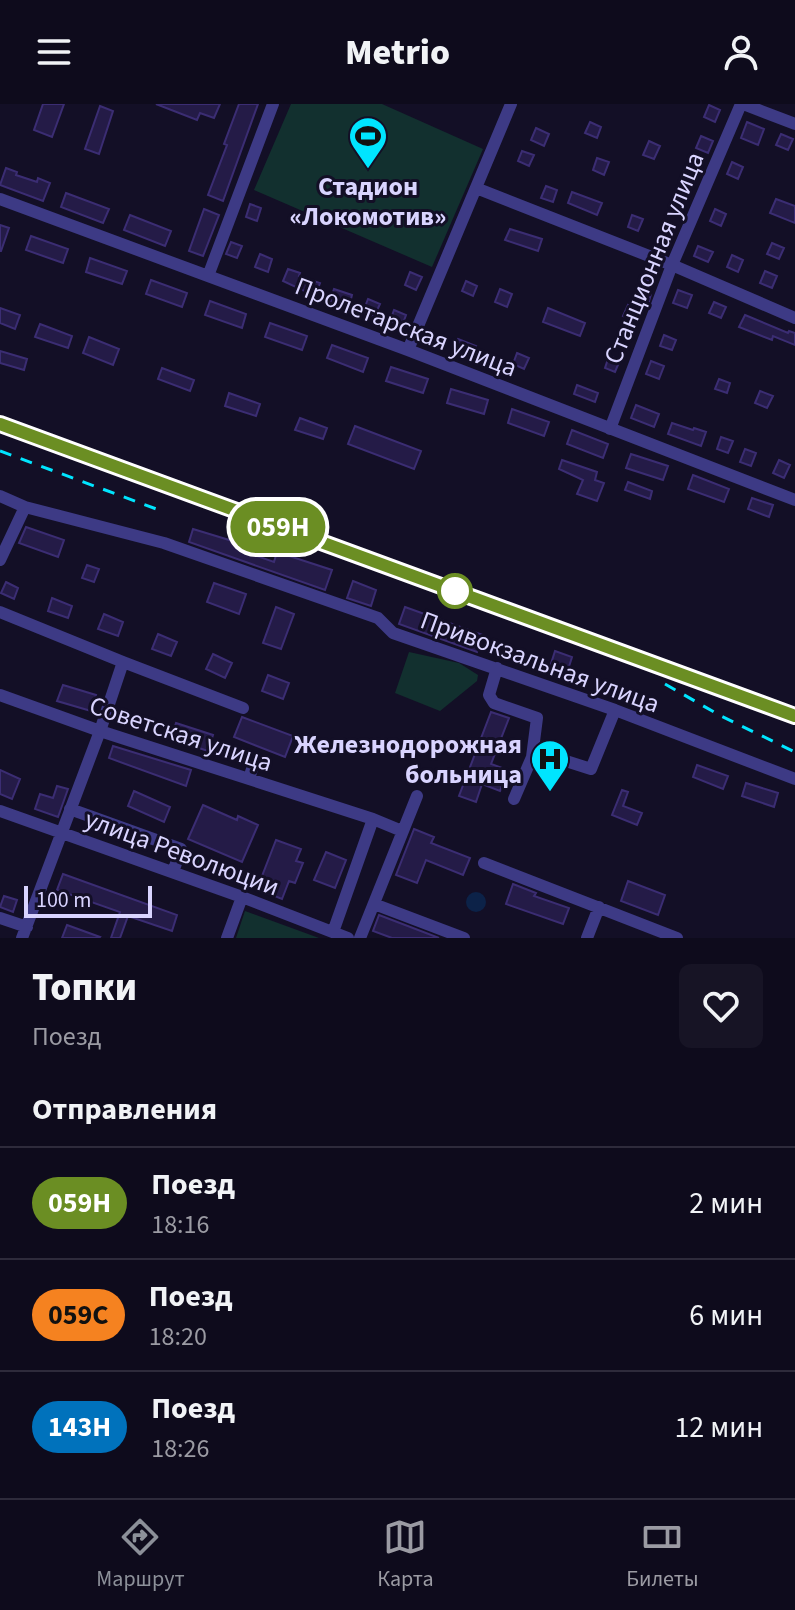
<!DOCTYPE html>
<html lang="ru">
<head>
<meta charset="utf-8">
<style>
  :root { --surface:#0e0b1c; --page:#171425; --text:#f1f3f6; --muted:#9b9ba3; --line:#2e2b3b; --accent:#8c9099 }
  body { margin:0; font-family:"Source Sans 3",sans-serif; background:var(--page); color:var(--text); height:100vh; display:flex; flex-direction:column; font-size:30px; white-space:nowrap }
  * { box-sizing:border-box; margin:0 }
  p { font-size:26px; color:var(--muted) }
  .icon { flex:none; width:44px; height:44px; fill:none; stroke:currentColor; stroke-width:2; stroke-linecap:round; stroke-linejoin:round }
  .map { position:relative; height:834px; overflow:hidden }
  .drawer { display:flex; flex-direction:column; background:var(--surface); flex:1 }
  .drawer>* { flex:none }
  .badge { padding:0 16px; border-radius:26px; font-size:28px; line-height:52px }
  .scale { position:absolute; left:24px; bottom:20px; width:128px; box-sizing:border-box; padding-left:8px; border:4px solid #d9d4ff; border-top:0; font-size:22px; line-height:28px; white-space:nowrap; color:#d9d4ff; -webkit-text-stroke:6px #130f26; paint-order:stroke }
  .map>.badge { position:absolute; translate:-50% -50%; box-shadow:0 0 0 4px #fff }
  h2 { padding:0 32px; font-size:30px; line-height:72px }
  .round { display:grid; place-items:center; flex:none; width:84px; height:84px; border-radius:12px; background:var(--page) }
  .summary { display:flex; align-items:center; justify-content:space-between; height:136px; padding:0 32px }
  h1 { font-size:38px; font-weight:800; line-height:60px }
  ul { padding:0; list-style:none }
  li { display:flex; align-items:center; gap:24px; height:112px; padding:0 32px; border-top:2px solid var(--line) }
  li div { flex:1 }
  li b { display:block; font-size:30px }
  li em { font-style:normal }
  li .badge { min-width:88px; font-weight:700; text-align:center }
  header { display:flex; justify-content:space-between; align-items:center; height:104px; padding:0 32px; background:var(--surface); font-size:36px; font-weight:800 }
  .dock { display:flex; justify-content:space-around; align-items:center; height:112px; border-top:2px solid var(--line); background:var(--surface); font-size:22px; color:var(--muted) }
  .dock a { display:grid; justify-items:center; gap:4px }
  .dock .on { color:var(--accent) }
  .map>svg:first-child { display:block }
  .green { fill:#12302f }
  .water { fill:#0c2248 }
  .building { fill:#241b47; stroke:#3b2d73; stroke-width:2 }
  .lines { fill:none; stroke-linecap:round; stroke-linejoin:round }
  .minor { stroke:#3d3a85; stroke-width:12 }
  .rail { stroke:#00e5ff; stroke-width:3; stroke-dasharray:12 10; stroke-linecap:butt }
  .line-casing { stroke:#fff; stroke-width:18 }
  .line { stroke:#6b8e23; stroke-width:12 }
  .stop-dot { fill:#fff; stroke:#6b8e23; stroke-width:4 }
  .labels { text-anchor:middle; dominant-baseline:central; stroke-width:6; stroke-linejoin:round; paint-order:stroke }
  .poi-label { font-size:26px; font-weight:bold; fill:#d9d4ff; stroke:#130f26 }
  .street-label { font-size:26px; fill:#d9d4ff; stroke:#130f26 }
</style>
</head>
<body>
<header><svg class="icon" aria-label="menu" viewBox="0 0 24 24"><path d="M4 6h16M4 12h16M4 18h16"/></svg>Metrio<svg class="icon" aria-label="person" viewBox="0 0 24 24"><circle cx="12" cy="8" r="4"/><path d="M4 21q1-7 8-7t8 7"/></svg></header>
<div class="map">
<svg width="795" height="834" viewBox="0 0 795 834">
  <rect width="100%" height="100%" fill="#130f26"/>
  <!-- green -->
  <path class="green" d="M291 0H382L483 45 432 163 254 86Z
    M409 548 459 559 478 571 477 577 440 607 395 589Z
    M189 751C207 761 234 768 248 780L247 783 193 763 185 758 184 754Z
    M245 807 319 834H236Z"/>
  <!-- water -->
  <path class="water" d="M466 798a10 10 0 1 1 20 0a10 10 0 1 1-20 0Z"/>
  <!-- building -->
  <path class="building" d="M43 0H64L52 33 34 26Z
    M156 0H220L214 14 200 9 197 16Z
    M239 0H258L223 97 208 91 227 41 224 40Z
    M709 1 720 6 715 18 704 13Z
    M100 2 113 7 99 50 85 45Z
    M590 18 601 23 597 34 585 29Z
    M747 18 764 25 758 41 741 34Z
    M536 24 549 30 544 42 531 36Z
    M781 30 793 35 788 46 776 41Z
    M701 32 713 37 708 49 696 44Z
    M649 37 660 42 654 55 643 51Z
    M522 47 534 51 529 62 518 57Z
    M597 54 609 58 604 71 593 66Z
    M732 58 743 63 738 75 727 70Z
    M6 64 17 68 16 71 37 78 38 74 50 79 43 97 0 81Z
    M685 65 696 69 691 81 680 76Z
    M546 82 557 86 553 98 541 94Z
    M572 88 602 99 597 111 568 99Z
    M66 89 109 105 103 119 61 103Z
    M776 95 795 102V119L770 109Z
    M250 100 261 104 257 117 246 113Z
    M204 105 219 111 203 152 189 147Z
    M715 105 726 110 721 122 710 117Z
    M130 111 171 127 165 142 124 126Z
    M632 111 643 115 638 127 628 123Z
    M0 121 9 124 1 147H0Z
    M510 125 542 135 538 147 505 136Z
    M31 132 68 145 63 159 26 146Z
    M231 138 242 142 237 154 226 150Z
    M772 139 784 144 779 155 767 150Z
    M698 142 713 148 708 158 694 152Z
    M260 150 272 155 268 168 255 163Z
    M732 151 743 156 738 168 727 163Z
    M90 154 127 167 122 180 86 168Z
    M288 165 300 169 299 172 320 179 315 192 283 177Z
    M765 167 777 172 772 184 760 179Z
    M410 168 422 173 416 186 405 181Z
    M644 174 652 177 647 188 651 190 649 197 645 195 636 217 623 212 628 201 631 203Z
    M151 176 187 189 182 203 146 190Z
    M466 177 477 182 473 192 462 187Z
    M334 185 352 191 349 203 330 197Z
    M500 185 512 190 507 203 495 198Z
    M678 186 692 191 687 204 673 199Z
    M368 195 380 200 374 213 363 208Z
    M210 197 246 210 242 224 205 211Z
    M714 198 726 203 721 214 709 209Z
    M0 204 20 211 15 225 0 219Z
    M548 204 585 219 580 232 543 218Z
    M394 206 406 211 402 222 390 217Z
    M745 211 788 229 789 227 795 229V241L773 232 772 236 739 223Z
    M270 219 307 232 302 246 265 233Z
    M40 220 72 232 68 244 35 233Z
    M664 231 676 236 672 246 660 242Z
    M89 233 119 245 113 261 83 249Z
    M458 235 476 242 471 256 453 248Z
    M332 241 368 254 363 268 327 254Z
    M0 247 27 255 24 266 0 259Z
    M517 249 529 254 524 265 513 260Z
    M609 252 620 256 615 268 605 264Z
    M651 257 664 262 659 275 646 270Z
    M391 263 428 275 423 289 386 277Z
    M162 264 194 276 190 287 158 275Z
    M719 275 730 279 727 289 715 285Z
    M577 281 598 289 595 298 574 290Z
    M451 285 488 296 484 310 447 299Z
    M760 287 773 292 767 304 755 299Z
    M229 289 260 300 256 312 225 302Z
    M636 301 659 310 654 323 631 314Z
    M512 305 549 318 544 332 508 319Z
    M300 314 327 324 323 335 295 326Z
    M672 319 693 326 694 324 706 328 701 342 668 330Z
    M355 322 421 347 414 365 348 340Z
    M572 326 608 340 603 354 567 340Z
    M721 333 733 337 728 349 717 345Z
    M745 345 756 349 751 362 740 358Z
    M631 350 668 362 663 376 626 364Z
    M562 356 597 368 595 376 604 379 597 397 577 390 583 376 559 365Z
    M779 356 790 361 784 374 773 369Z
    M693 371 729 385 724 398 688 385Z
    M628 378 652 387 650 395 625 386Z
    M752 394 773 401 769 413 748 405Z
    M26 423 64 436 58 453 19 439Z
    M193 425 239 439 237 445 274 458 277 448 332 466 325 486 189 438Z
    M87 461 99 465 94 478 82 474Z
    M353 477 376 486 371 502 347 494Z
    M6 478 18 484 14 495 1 489Z
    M214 479 246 490 239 510 207 498Z
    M52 494 72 502 68 514 48 507Z
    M276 503 294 510 281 545 263 539Z
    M405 503 483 531 477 548 399 520Z
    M104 510 123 518 118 532 98 525Z
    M158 530 177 538 171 552 152 545Z
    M555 547 572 553 566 572 549 566Z
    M213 550 232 559 225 574 206 565Z
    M268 571 289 579 283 595 262 587Z
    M63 581 96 591 91 607 57 597Z
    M491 608 509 614 491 660 508 666 500 687 482 680 476 698 459 692Z
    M242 613 293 632 285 653 234 633Z
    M176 619 213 631 208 647 171 635Z
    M113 642 191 666 186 682 109 654Z
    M697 661 728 672 723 685 693 673Z
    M0 666 20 675 12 695 0 690Z
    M746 679 778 689 774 703 742 692Z
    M57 682 68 685 58 713 35 705 40 690 53 694Z
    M622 686 628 688 623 702 642 709 637 721 612 711Z
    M134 687 170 703 164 718 128 702Z
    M203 701 237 716 238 712 258 721 242 758 188 735Z
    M414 725 434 733 431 739 470 754 463 771 426 756 417 779 396 771Z
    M276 736 301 745 296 757 303 759 295 779 289 777 282 795 257 785Z
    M326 748 346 756 335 784 314 776Z
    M63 770 177 811 172 827 128 812 120 834H111L120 808 57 786Z
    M628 777 665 791 658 811 621 797Z
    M513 780 536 789 534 792 569 804 563 820 506 800Z
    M4 792 17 796 13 808 0 803Z
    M379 811 439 834H392L373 827Z
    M67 821 100 833 99 834H62Z"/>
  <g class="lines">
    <!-- minor -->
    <path class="minor" d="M743 0 795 20
      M476 84 672 161 795 214
      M0 95 408 246 795 396
      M208 172 273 0
      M408 246 511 0
      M610 325 672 161 741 0
      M0 392 25 403 164 439 378 514 393 529 615 606 795 675
      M0 456 25 403
      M0 508 123 558 243 604
      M497 564 489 591 494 599 537 614 532 653
      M0 591 100 627 373 715 333 828
      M249 675 255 655
      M514 695 532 653 547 651 591 665 615 606
      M70 705 181 745 173 768
      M0 707 242 793 348 834
      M373 715 402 727
      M484 759 677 834
      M374 800 464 834
      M0 814 27 823
      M22 834 100 627 123 558
      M227 834 242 793
      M360 834 417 692
      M587 834 599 803"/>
    <!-- rail -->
    <path class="rail" d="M0 320 795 612
      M0 347 159 406
      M665 580 721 612 795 648"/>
  </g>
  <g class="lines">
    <!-- line casing -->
    <g class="line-casing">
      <path id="line" d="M0 320 795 612"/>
    </g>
    <!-- line -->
    <use href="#line" class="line"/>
  </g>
  <!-- icons -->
  <defs>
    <g id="stadium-pin" transform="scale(2)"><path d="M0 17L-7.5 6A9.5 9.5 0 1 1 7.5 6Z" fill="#00e5ff" stroke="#130f26"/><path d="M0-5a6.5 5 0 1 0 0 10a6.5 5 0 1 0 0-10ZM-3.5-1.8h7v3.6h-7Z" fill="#111"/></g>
    <g id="hospital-pin" transform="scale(2)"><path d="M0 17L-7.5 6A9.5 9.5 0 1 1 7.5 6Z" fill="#00e5ff" stroke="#130f26"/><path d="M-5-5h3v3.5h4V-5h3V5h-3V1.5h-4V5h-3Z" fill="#111"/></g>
  </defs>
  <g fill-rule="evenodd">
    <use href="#stadium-pin" x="368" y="32"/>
    <use href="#hospital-pin" x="550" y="655"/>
  </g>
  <!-- markers -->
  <circle class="stop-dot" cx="455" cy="487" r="16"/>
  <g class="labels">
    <!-- poi labels -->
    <g class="poi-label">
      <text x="368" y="82">Стадион<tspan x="368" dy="30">«Локомотив»</tspan></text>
      <text x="522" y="640" text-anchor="end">Железнодорожная<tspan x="522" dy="30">больница</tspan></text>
    </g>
    <!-- street labels -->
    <g class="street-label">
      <text transform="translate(654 154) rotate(-68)">Станционная улица</text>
      <text transform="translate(406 223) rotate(21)">Пролетарская улица</text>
      <text transform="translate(540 558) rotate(20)">Привокзальная улица</text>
      <text transform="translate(181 630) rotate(18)">Советская улица</text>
      <text transform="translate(182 749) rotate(20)">улица Революции</text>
    </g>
  </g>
</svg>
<div class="scale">100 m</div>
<b class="badge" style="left:278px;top:423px;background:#6b8e23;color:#fff">059Н</b>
</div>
<section class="drawer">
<div class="summary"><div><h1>Топки</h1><p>Поезд</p></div><a class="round"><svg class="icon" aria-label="heart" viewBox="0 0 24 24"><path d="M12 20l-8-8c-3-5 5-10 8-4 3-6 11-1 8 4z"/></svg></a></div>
<h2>Отправления</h2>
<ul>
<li><span class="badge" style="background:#6b8e23;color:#fff">059Н</span><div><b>Поезд</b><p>18:16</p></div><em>2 мин</em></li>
<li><span class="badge" style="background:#f58220;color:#111">059С</span><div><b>Поезд</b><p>18:20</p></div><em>6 мин</em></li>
<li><span class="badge" style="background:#0072bc;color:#fff">143Н</span><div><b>Поезд</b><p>18:26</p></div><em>12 мин</em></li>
</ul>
</section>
<nav class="dock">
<a class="on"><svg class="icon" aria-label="directions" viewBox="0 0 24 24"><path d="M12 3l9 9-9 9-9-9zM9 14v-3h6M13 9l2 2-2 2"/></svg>Маршрут</a>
<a><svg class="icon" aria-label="map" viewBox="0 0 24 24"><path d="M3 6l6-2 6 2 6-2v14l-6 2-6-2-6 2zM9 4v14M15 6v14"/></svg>Карта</a>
<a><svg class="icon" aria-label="tickets" viewBox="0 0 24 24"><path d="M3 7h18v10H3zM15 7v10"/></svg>Билеты</a>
</nav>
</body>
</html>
